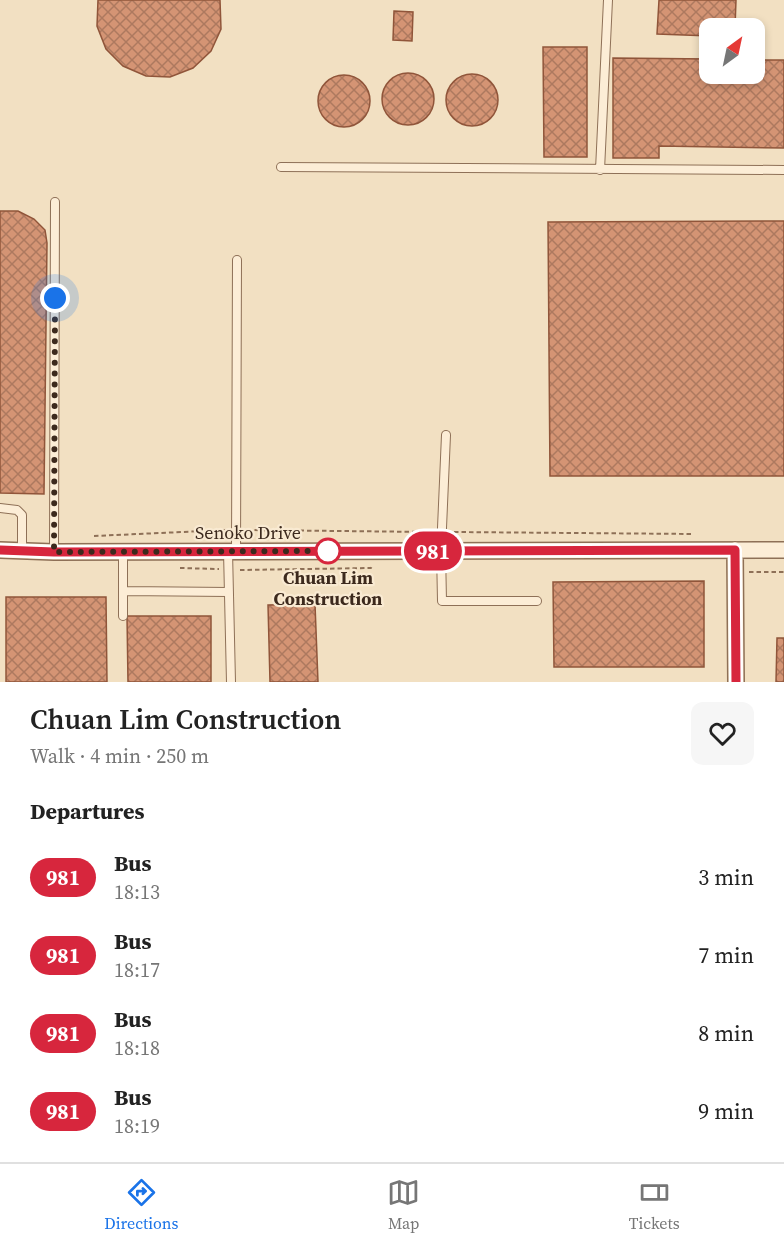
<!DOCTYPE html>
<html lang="en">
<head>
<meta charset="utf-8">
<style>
  :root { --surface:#fff; --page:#f6f6f6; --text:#222; --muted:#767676; --line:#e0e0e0; --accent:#1a73e8 }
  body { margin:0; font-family:"Source Serif 4",serif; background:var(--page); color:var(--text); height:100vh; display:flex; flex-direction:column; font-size:22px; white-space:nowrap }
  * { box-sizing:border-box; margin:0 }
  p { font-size:20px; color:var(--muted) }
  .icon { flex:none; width:33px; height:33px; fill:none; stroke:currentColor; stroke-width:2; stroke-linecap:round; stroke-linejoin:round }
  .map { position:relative; height:682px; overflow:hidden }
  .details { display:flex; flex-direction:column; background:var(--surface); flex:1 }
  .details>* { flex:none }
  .badge { padding:0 12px; border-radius:20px; font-size:21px; line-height:39px }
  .needle { width:39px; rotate:33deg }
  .buttons { position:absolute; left:699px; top:18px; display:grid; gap:12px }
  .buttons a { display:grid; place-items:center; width:66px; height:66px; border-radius:12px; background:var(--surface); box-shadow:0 3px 9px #0003; font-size:30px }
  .you { position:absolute; width:30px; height:30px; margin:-15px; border:4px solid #fff; border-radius:50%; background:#1a73e8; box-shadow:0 0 0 9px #1a73e833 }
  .map>.badge { position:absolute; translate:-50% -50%; box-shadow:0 0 0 3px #fff }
  h2 { padding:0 30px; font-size:22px; line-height:54px }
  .round { display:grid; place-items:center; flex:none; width:63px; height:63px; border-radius:12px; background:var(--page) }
  .headline { display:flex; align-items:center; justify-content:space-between; height:102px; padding:0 30px }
  h1 { font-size:28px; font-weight:600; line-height:45px }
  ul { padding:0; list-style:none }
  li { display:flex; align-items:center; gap:18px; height:78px; padding:0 30px }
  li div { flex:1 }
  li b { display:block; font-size:22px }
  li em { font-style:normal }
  li .badge { min-width:66px; font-weight:700; text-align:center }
  .tabs { display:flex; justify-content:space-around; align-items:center; height:84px; border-top:2px solid var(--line); background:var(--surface); font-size:16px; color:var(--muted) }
  .tabs a { display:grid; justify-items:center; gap:3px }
  .tabs .on { color:var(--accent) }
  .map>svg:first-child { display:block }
  .building { fill:url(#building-cross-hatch); stroke:#90553a; stroke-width:1.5 }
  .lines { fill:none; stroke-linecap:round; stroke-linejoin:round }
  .service-casing { stroke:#8e7057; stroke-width:10 }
  .minor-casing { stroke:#8e7057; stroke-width:18 }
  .path { stroke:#8e7057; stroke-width:2; stroke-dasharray:4.5 3; stroke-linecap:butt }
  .service { stroke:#fcedd6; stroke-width:8 }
  .minor { stroke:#fcedd6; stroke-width:15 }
  .line-casing { stroke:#fff; stroke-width:14 }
  .line { stroke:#d7263d; stroke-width:9 }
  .walk { stroke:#3c291d; stroke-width:6; stroke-dasharray:0 10.8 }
  .stop-dot { fill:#fff; stroke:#d7263d; stroke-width:3 }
  .labels { text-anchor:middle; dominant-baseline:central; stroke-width:4.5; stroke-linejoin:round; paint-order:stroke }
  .street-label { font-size:18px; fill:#3c291d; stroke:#f9ead2 }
  .stop-label { font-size:18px; font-weight:bold; fill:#3c291d; stroke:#f9ead2 }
</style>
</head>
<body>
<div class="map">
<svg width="784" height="682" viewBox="0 0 784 682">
  <defs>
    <pattern id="building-cross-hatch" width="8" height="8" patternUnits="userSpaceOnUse" patternTransform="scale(1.5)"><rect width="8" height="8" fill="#d49474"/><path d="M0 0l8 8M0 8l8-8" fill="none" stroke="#ad795f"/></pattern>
  </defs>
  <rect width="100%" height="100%" fill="#f2e0c2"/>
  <!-- building -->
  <path class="building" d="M98 0H220L221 29 211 51 193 68 170 77 146 76 123 66 106 49 97 26Z
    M659 0H736L735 28H710V36L657 34Z
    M394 11 413 12 412 41 393 40Z
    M543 47H587V157H544Z
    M613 58 710 59V74H754V60H784V148L659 146V158H613Z
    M382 99a26 26 0 1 1 52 0a26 26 0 1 1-52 0Z
    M446 100a26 26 0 1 1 52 0a26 26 0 1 1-52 0Z
    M318 101a26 26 0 1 1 52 0a26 26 0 1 1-52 0Z
    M0 211H18L34 219 45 230 47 243 44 494 0 493Z
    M784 221V476H550L548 222Z
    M704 581V667H554L553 582Z
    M6 597H106L107 682H6Z
    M315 604 318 682H270L268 605Z
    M127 616H211V682H128Z
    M777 638H784V682H776Z"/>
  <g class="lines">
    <!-- service casing -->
    <g class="service-casing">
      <path id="service" d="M281 167 784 170
        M600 170 608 0
        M446 435 441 551 442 601H537
        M0 508 17 510 22 515V550
        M228 551 231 682
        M54 552 55 202
        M123 552V616
        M236 552 237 260
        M123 591 229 592"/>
    </g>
    <!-- minor casing -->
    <g class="minor-casing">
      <path id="minor" d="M0 550 54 552 784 550
        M735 550 736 682"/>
    </g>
    <!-- path -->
    <path class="path" d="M247 530 430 532
      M454 532 694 534
      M94 536 226 530
      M180 568 219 569
      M240 570 371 568 372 565
      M749 572H784"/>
    <!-- service -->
    <use href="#service" class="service"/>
    <!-- minor -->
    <use href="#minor" class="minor"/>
  </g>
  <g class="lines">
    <!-- line casing -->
    <g class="line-casing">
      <path id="line" d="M0 550 54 552 735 550 736 682"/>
    </g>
    <!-- line -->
    <use href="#line" class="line"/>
    <!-- walk -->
    <path class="walk" d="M55 298 54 552 328 551"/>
  </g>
  <!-- markers -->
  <circle class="stop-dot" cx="328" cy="551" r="12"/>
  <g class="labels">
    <!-- street labels -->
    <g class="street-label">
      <text x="248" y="532">Senoko Drive</text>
    </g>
    <!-- stop labels -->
    <g class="stop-label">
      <text x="328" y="577">Chuan Lim<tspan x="328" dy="21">Construction</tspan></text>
    </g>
  </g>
</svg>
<div class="buttons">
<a><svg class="needle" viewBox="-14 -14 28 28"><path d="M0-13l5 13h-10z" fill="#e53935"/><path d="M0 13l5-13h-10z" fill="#767676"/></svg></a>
</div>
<div class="you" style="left:55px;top:298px"></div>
<b class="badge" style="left:433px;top:551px;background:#d7263d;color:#fff">981</b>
</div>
<section class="details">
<div class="headline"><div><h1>Chuan Lim Construction</h1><p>Walk · 4 min · 250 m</p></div><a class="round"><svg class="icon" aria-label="heart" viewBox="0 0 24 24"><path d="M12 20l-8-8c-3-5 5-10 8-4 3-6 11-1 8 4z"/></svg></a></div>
<h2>Departures</h2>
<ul>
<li><span class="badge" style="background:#d7263d;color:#fff">981</span><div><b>Bus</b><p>18:13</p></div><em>3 min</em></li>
<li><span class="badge" style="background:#d7263d;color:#fff">981</span><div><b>Bus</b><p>18:17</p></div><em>7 min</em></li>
<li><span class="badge" style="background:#d7263d;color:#fff">981</span><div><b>Bus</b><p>18:18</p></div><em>8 min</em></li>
<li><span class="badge" style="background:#d7263d;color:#fff">981</span><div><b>Bus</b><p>18:19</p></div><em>9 min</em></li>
</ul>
</section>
<nav class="tabs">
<a class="on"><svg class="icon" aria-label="directions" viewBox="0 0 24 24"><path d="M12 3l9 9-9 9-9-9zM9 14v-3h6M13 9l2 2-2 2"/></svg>Directions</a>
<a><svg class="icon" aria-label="map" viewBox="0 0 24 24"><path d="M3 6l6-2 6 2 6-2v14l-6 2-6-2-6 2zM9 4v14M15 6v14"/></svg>Map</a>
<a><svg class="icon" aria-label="tickets" viewBox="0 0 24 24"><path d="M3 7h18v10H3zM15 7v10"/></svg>Tickets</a>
</nav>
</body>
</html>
